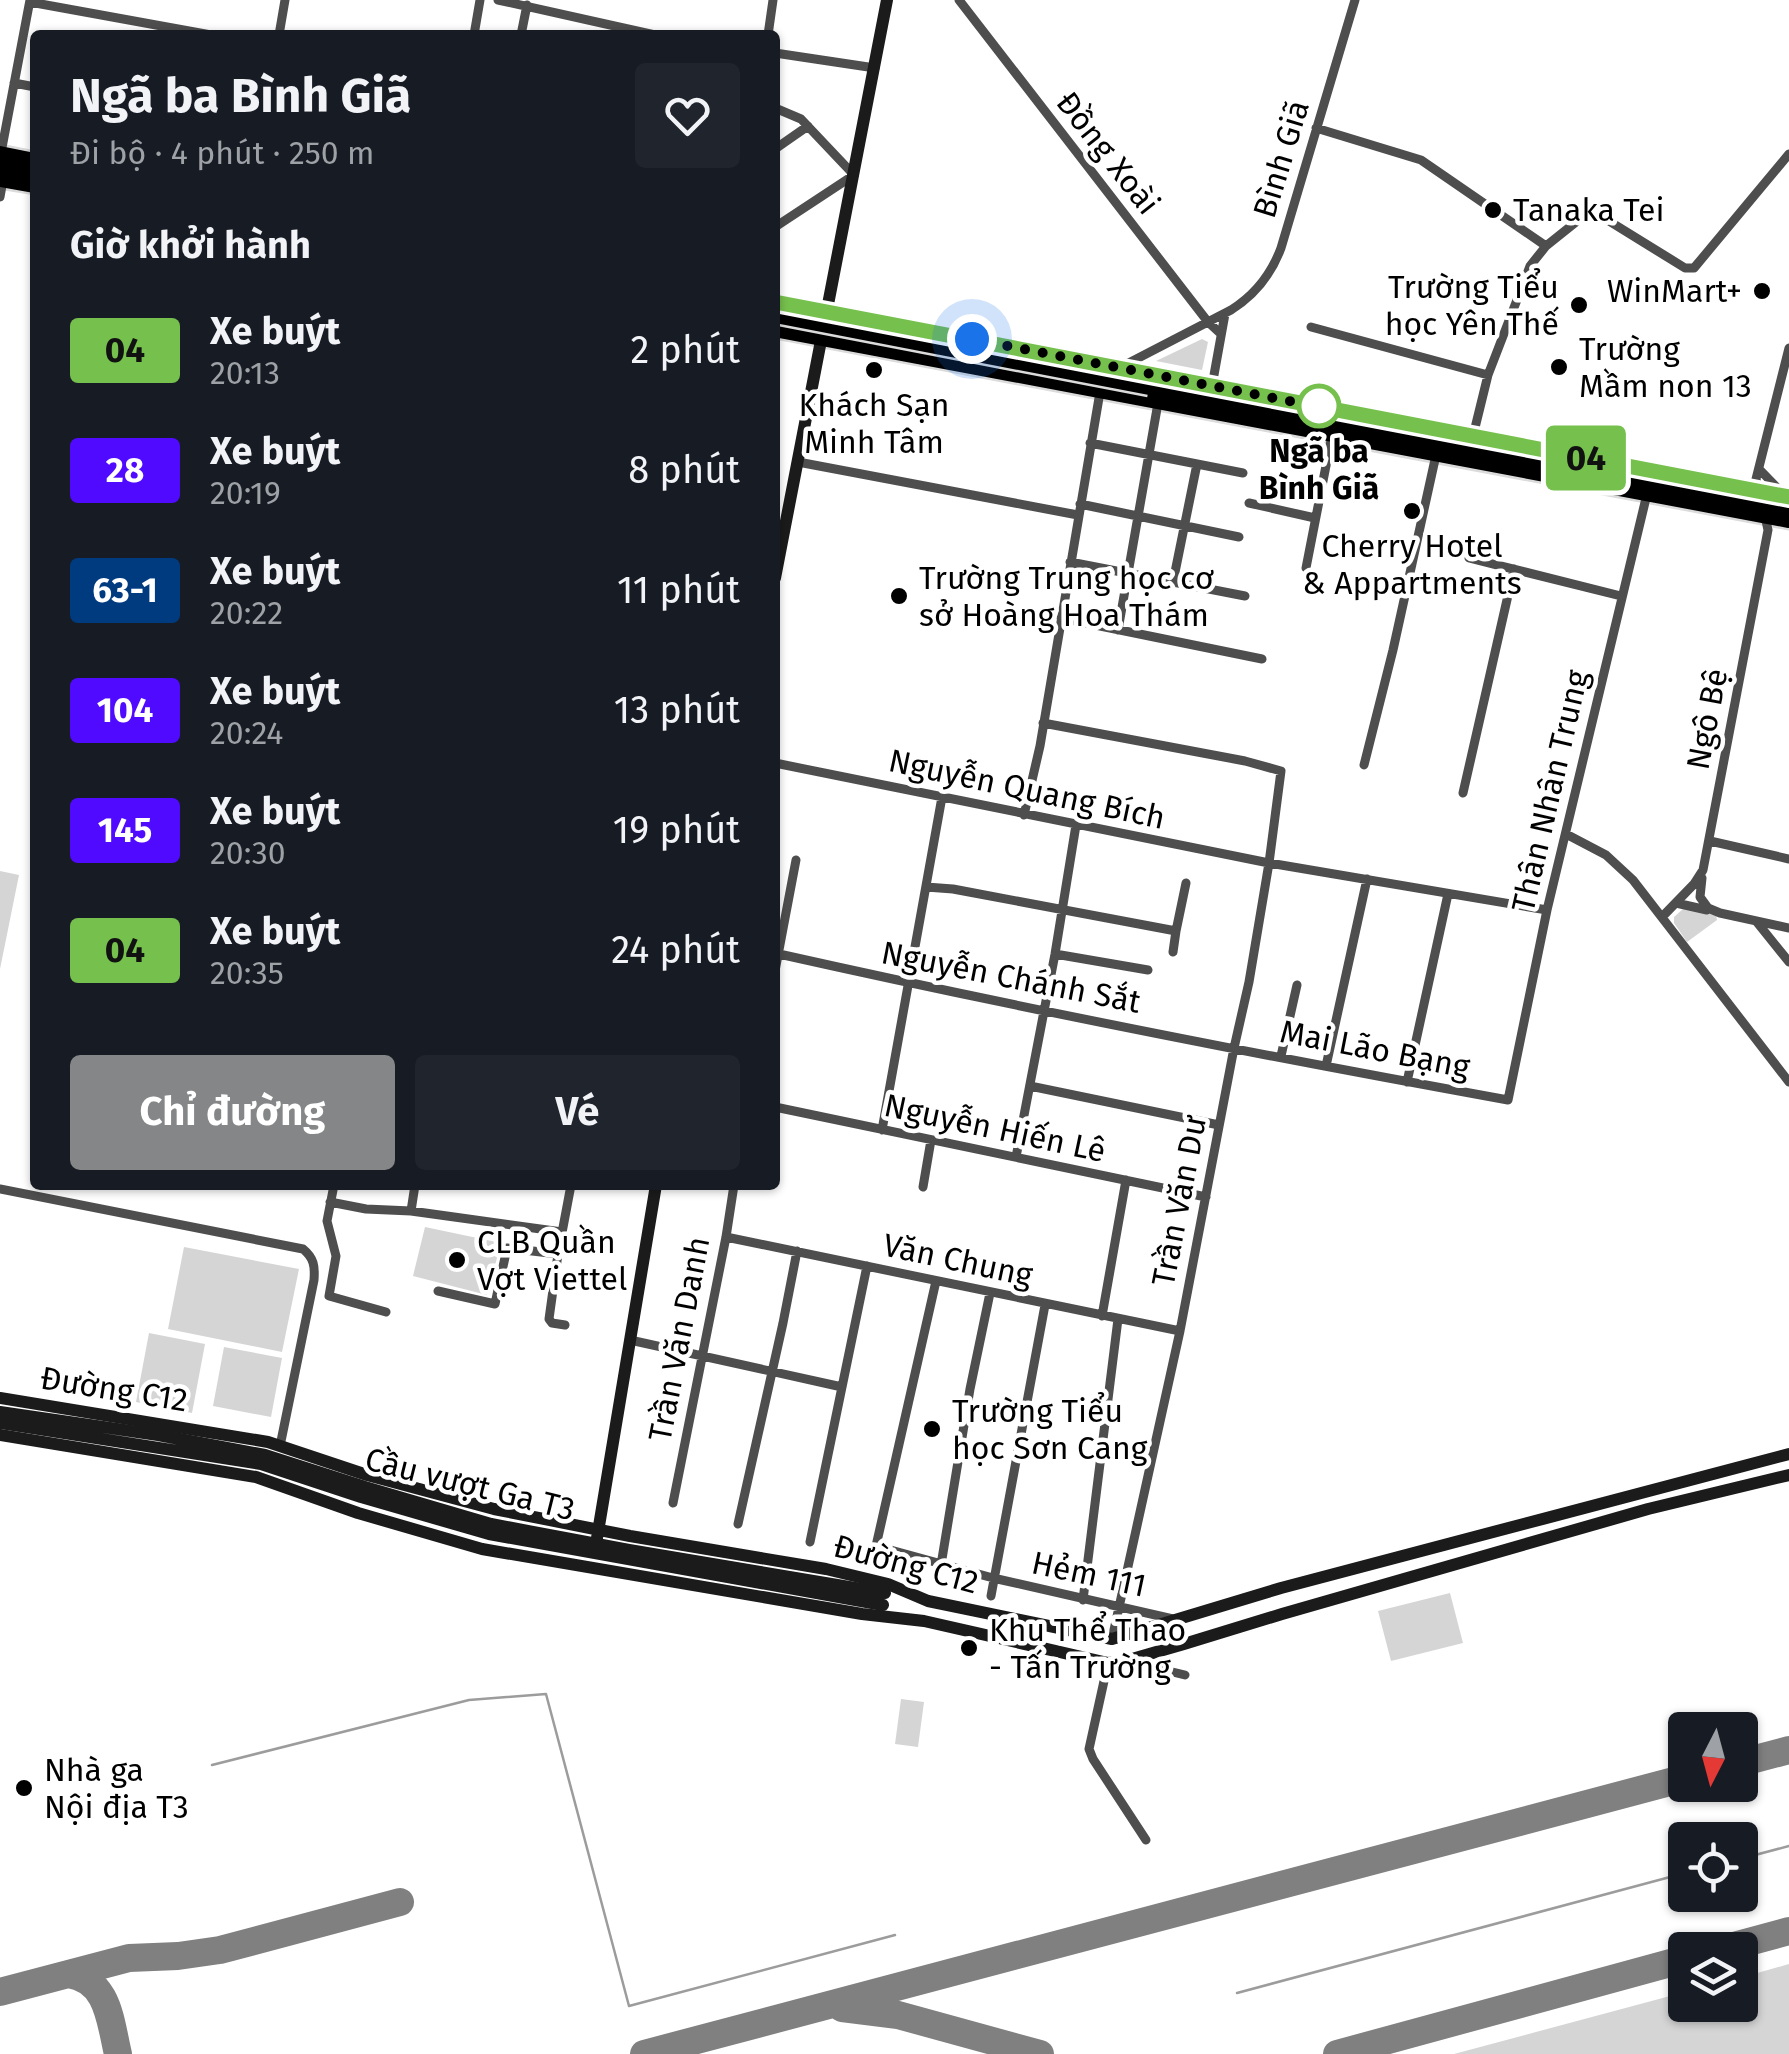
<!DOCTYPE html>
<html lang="vi">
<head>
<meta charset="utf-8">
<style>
  :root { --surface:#171b24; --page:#20242c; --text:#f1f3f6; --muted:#9ea1a6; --accent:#858687 }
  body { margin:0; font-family:"Fira Sans",sans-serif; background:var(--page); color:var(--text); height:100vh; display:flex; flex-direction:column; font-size:38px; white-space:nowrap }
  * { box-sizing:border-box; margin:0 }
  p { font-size:32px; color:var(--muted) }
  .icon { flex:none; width:55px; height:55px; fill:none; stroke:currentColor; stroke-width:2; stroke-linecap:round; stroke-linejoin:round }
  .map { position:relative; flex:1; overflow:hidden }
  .panel { position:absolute; left:30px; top:30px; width:750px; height:1160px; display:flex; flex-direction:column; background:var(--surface); border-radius:10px; box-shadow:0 2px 8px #0004 }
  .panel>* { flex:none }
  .badge { padding:0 20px; border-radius:8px; font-size:35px; line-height:65px }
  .needle { width:65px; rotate:186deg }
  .controls { position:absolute; left:1668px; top:1712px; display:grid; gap:20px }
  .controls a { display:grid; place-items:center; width:90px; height:90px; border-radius:10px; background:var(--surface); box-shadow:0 2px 8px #0004; font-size:50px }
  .you { position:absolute; width:50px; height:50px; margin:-25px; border:8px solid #fff; border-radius:50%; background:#1a73e8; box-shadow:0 0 0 15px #1a73e833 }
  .map>.badge { position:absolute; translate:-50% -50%; box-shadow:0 0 0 5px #fff }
  h2 { padding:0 40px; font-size:38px; line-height:90px }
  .round { display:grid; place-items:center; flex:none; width:105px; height:105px; border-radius:10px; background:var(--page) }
  .head { display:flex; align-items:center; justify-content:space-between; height:170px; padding:0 40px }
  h1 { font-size:48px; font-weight:700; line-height:75px }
  .action { display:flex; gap:20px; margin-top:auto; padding:20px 40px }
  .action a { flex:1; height:115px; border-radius:10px; background:var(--accent); color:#fff; font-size:40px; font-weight:700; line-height:115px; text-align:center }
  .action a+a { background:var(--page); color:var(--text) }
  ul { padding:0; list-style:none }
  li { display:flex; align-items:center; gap:30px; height:120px; padding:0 40px }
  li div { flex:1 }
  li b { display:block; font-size:38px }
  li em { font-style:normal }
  li .badge { min-width:110px; font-weight:700; text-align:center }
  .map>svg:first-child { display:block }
  .green { fill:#d5d5d5 }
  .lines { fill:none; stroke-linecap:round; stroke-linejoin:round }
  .stream { stroke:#9c9c9c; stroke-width:2.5 }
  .taxiway { stroke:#808080; stroke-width:28 }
  .primary-casing { stroke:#dbdbdb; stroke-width:19 }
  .street { stroke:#4e4e4e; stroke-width:9 }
  .secondary { stroke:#1b1b1b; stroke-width:12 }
  .primary { stroke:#000; stroke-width:14 }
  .primary-bridge-casing { stroke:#dbdbdb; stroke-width:19; stroke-linecap:butt }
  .secondary-bridge { stroke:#1b1b1b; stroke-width:12 }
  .primary-bridge { stroke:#000; stroke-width:14 }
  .line-casing { stroke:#fff; stroke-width:22 }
  .line { stroke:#76c04d; stroke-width:15 }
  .walk { stroke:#000; stroke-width:10; stroke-dasharray:0 18 }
  .poi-dot { fill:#000; stroke:#fff; stroke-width:4 }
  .stop-dot { fill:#fff; stroke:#76c04d; stroke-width:5 }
  .labels { text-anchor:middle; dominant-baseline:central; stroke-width:9; stroke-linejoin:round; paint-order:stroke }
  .street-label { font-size:32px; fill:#000; stroke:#fff }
  .poi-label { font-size:32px; fill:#000; stroke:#fff; text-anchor:start }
  .stop-label { font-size:32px; font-weight:bold; fill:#000; stroke:#fff }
</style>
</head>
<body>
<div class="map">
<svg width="1789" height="2054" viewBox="0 0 1789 2054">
  <rect width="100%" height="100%" fill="#fff"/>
  <!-- green -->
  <path class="green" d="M1202 339 1208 342 1202 370 1156 361Z
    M0 871 19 875 0 969Z
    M1683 909H1688L1716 915 1717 920 1687 942 1674 923V917Z
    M425 1227 501 1243 487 1295 413 1276Z
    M184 1247 299 1269 282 1352 168 1329Z
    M149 1333 205 1344 192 1413 136 1402Z
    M224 1347 282 1358 271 1417 213 1406Z
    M1450 1593 1463 1643 1391 1661 1378 1611Z
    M901 1699 924 1702 918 1747 895 1744Z
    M1789 1964V2054H1454L1685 1992V2005H1740V1978Z"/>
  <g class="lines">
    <!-- stream -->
    <path class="stream" d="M212 1765 469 1700 546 1694 629 2006 895 1935
      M1740 1859 1789 1846
      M1237 1993 1685 1873"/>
    <!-- taxiway -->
    <path class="taxiway" d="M1740 1763 1789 1750
      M1719 1950 1789 1931
      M68 1974C109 1980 110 2021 118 2054
      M0 1992 129 1958 178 1956 220 1950 400 1902
      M842 2008 898 2015 1040 2054
      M644 2054 1685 1778
      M1337 2054 1685 1959"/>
    <!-- primary casing -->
    <g class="primary-casing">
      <path id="primary" d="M0 153 35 160
        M0 166 35 173
        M0 180 35 186
        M775 302 1789 497
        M775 330 1789 521
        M1149 388 1789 509"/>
    </g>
    <!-- street -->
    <path class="street" d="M498 0 655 35
      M959 0 1208 322 1221 334
      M30 2 211 35
      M279 35 285 0
      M474 35 480 0
      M521 35 527 5
      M768 35 773 0
      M775 53 875 68
      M14 83 35 87
      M775 108 801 119 854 175 775 227
      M1316 128 1421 160 1546 246
      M775 149 808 126
      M1 153 30 0
      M0 197 3 180
      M1311 327 1488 375
      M1119 368 1231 310C1255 295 1271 275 1281 248L1355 0
      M1212 386 1225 314
      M1473 436 1488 375 1530 266 1546 246 1586 214 1596 213 1685 268H1694L1789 154
      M1090 443 1243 473
      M798 462 1078 515
      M1759 469 1785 496
      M1759 492 1756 479 1789 348
      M1249 503 1315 518
      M1080 504 1239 537
      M1469 558 1621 596
      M1070 562 1245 596
      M1306 568 1332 435
      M1173 582 1197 464
      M1061 618 1262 659
      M1118 630 1158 403
      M1043 723 1245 761 1281 771 1269 863 1249 982 1234 1048 1180 1331 1112 1639
      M775 763 1269 863 1547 910
      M1364 765 1393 650 1436 455
      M1463 793 1514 569
      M1024 815 1040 746 1100 392
      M1566 834 1606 855 1633 880 1789 1082
      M1710 841 1789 859
      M1702 878 1700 897 1708 908 1720 913 1789 928
      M926 887 953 889 1176 931 1173 952
      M1676 903 1707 910
      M1662 917 1694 884 1703 870 1768 530 1765 516
      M1756 921 1789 962
      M1176 931 1186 883
      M779 954C1020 1008 1264 1056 1508 1100L1547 910 1647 494
      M1055 954 1148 970
      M775 971 796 860
      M1281 1056 1297 985
      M1326 1066 1367 879
      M1407 1082 1448 894
      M1030 1086 1219 1125
      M775 1107 1206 1197
      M882 1130 942 797
      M1016 1157 1055 954 1076 825
      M334 1185 327 1221 336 1256 329 1296 386 1312
      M923 1187 931 1140
      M0 1189 303 1249C314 1258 315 1266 314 1280L280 1446
      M330 1202 366 1209 411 1211 562 1232
      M411 1211 415 1185
      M726 1237 1180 1331
      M558 1254 549 1319 552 1323 565 1325
      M936 1281 876 1546 993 1578 1173 1619
      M438 1291 495 1304 507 1248 558 1254 571 1185
      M1102 1316 1126 1180
      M630 1340 842 1387
      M673 1503 726 1237 734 1185
      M738 1524 783 1323 797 1251
      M810 1542 867 1266
      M941 1565 970 1389 990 1293
      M991 1596 1045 1305
      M1083 1600 1118 1319
      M1127 1661 1185 1675
      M1108 1663 1089 1749 1093 1759 1146 1840"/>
    <!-- secondary -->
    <path class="secondary" d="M775 578 887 0
      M0 1398 268 1442 367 1475 494 1509 630 1536 826 1569 888 1584 928 1601 1112 1639 1281 1588 1789 1454
      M0 1435 256 1477 358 1513 482 1549 862 1614 924 1621 1108 1663 1125 1661 1184 1644 1282 1614 1648 1509 1789 1475
      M597 1538 656 1185"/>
    <!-- primary -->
    <use href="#primary" class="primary"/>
    <!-- primary-bridge casing -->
    <g class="primary-bridge-casing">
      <path id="primary-bridge" d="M775 316 1149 388"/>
    </g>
    <!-- secondary-bridge -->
    <path class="secondary-bridge" d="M0 1412 158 1435 265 1455 365 1487 491 1524 629 1550 885 1593
      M0 1423 261 1464 361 1497 489 1534 883 1605"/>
    <!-- primary-bridge -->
    <use href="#primary-bridge" class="primary-bridge"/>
  </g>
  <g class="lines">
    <!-- line casing -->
    <g class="line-casing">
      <path id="line" d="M775 302 1789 497"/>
    </g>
    <!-- line -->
    <use href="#line" class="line"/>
    <!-- walk -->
    <path class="walk" d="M972 339 1325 408 1319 406"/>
  </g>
  <!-- markers -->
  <g class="poi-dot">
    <circle cx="1493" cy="210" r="10"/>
    <circle cx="1762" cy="291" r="10"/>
    <circle cx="1579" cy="305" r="10"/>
    <circle cx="1559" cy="367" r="10"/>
    <circle cx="874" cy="370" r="10"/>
    <circle cx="1412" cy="511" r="10"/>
    <circle cx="899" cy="596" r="10"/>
    <circle cx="457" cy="1260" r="10"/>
    <circle cx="932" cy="1429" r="10"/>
    <circle cx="969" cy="1648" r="10"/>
    <circle cx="24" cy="1788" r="10"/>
  </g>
  <circle class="stop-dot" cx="1319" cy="406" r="20"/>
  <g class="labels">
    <!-- street labels -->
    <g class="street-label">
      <text transform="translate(1108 153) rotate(52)">Đồng Xoài</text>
      <text transform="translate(1281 159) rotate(-73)">Bình Giã</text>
      <text transform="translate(1707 719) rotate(-79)">Ngô Bệ</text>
      <text transform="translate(1027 789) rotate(12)">Nguyễn Quang Bích</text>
      <text transform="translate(1550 791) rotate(-77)">Thân Nhân Trung</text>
      <text transform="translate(1011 977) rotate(11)">Nguyễn Chánh Sắt</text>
      <text transform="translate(1375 1049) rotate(11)">Mai Lão Bạng</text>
      <text transform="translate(995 1128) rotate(12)">Nguyễn Hiến Lê</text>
      <text transform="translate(1179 1201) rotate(-79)">Trần Văn Dư</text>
      <text transform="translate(958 1260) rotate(12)">Văn Chung</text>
      <text transform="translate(679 1339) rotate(-79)">Trần Văn Danh</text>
      <text transform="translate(114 1389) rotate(9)">Đường C12</text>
      <text transform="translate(470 1484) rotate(14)">Cầu vượt Ga T3</text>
      <text transform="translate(906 1564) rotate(15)">Đường C12</text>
      <text transform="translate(1089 1574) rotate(12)">Hẻm 111</text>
    </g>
    <!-- poi labels -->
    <g class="poi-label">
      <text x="1513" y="210">Tanaka Tei</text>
      <text x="1559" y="287" text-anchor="end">Trường Tiểu<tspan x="1559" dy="37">học Yên Thế</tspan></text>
      <text x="1742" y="291" text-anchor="end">WinMart+</text>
      <text x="1579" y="349">Trường<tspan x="1579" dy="37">Mầm non 13</tspan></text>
      <text x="874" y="405" text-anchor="middle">Khách Sạn<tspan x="874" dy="37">Minh Tâm</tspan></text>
      <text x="1412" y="546" text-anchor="middle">Cherry Hotel<tspan x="1412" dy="37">&amp; Appartments</tspan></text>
      <text x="919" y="578">Trường Trung học cơ<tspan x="919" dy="37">sở Hoàng Hoa Thám</tspan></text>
      <text x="477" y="1242">CLB Quần<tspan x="477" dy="37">Vợt Viettel</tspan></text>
      <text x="952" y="1411">Trường Tiểu<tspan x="952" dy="37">học Sơn Cang</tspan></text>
      <text x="989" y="1630">Khu Thể Thao<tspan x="989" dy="37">- Tấn Trường</tspan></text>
      <text x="44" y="1770">Nhà ga<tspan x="44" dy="37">Nội địa T3</tspan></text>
    </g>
    <!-- stop labels -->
    <g class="stop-label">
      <text x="1319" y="451">Ngã ba<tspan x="1319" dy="37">Bình Giã</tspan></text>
    </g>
  </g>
</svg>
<div class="controls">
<a><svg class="needle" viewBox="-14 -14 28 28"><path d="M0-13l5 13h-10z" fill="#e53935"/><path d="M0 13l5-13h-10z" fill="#9ea1a6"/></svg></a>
<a><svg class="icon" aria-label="locate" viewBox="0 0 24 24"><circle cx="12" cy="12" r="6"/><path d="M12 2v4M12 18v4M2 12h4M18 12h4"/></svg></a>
<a><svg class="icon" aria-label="layers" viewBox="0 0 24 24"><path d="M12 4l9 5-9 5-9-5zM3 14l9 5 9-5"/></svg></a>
</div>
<div class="you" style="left:972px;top:339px"></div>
<b class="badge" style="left:1586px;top:458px;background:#76c04d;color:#111">04</b>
<section class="panel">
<div class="head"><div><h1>Ngã ba Bình Giã</h1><p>Đi bộ · 4 phút · 250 m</p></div><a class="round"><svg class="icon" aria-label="heart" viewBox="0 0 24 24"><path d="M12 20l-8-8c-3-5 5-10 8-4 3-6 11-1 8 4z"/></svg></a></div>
<h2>Giờ khởi hành</h2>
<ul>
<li><span class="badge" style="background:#76c04d;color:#111">04</span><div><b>Xe buýt</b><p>20:13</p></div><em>2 phút</em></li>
<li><span class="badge" style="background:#4f0aff;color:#fff">28</span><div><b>Xe buýt</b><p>20:19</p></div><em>8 phút</em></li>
<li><span class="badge" style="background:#003b80;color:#fff">63-1</span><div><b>Xe buýt</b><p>20:22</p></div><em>11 phút</em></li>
<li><span class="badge" style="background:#4f0aff;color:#fff">104</span><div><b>Xe buýt</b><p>20:24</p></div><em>13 phút</em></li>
<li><span class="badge" style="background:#4f0aff;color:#fff">145</span><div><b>Xe buýt</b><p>20:30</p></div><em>19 phút</em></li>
<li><span class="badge" style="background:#76c04d;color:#111">04</span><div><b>Xe buýt</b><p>20:35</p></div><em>24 phút</em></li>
</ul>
<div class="action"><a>Chỉ đường</a><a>Vé</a></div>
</section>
</div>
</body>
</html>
